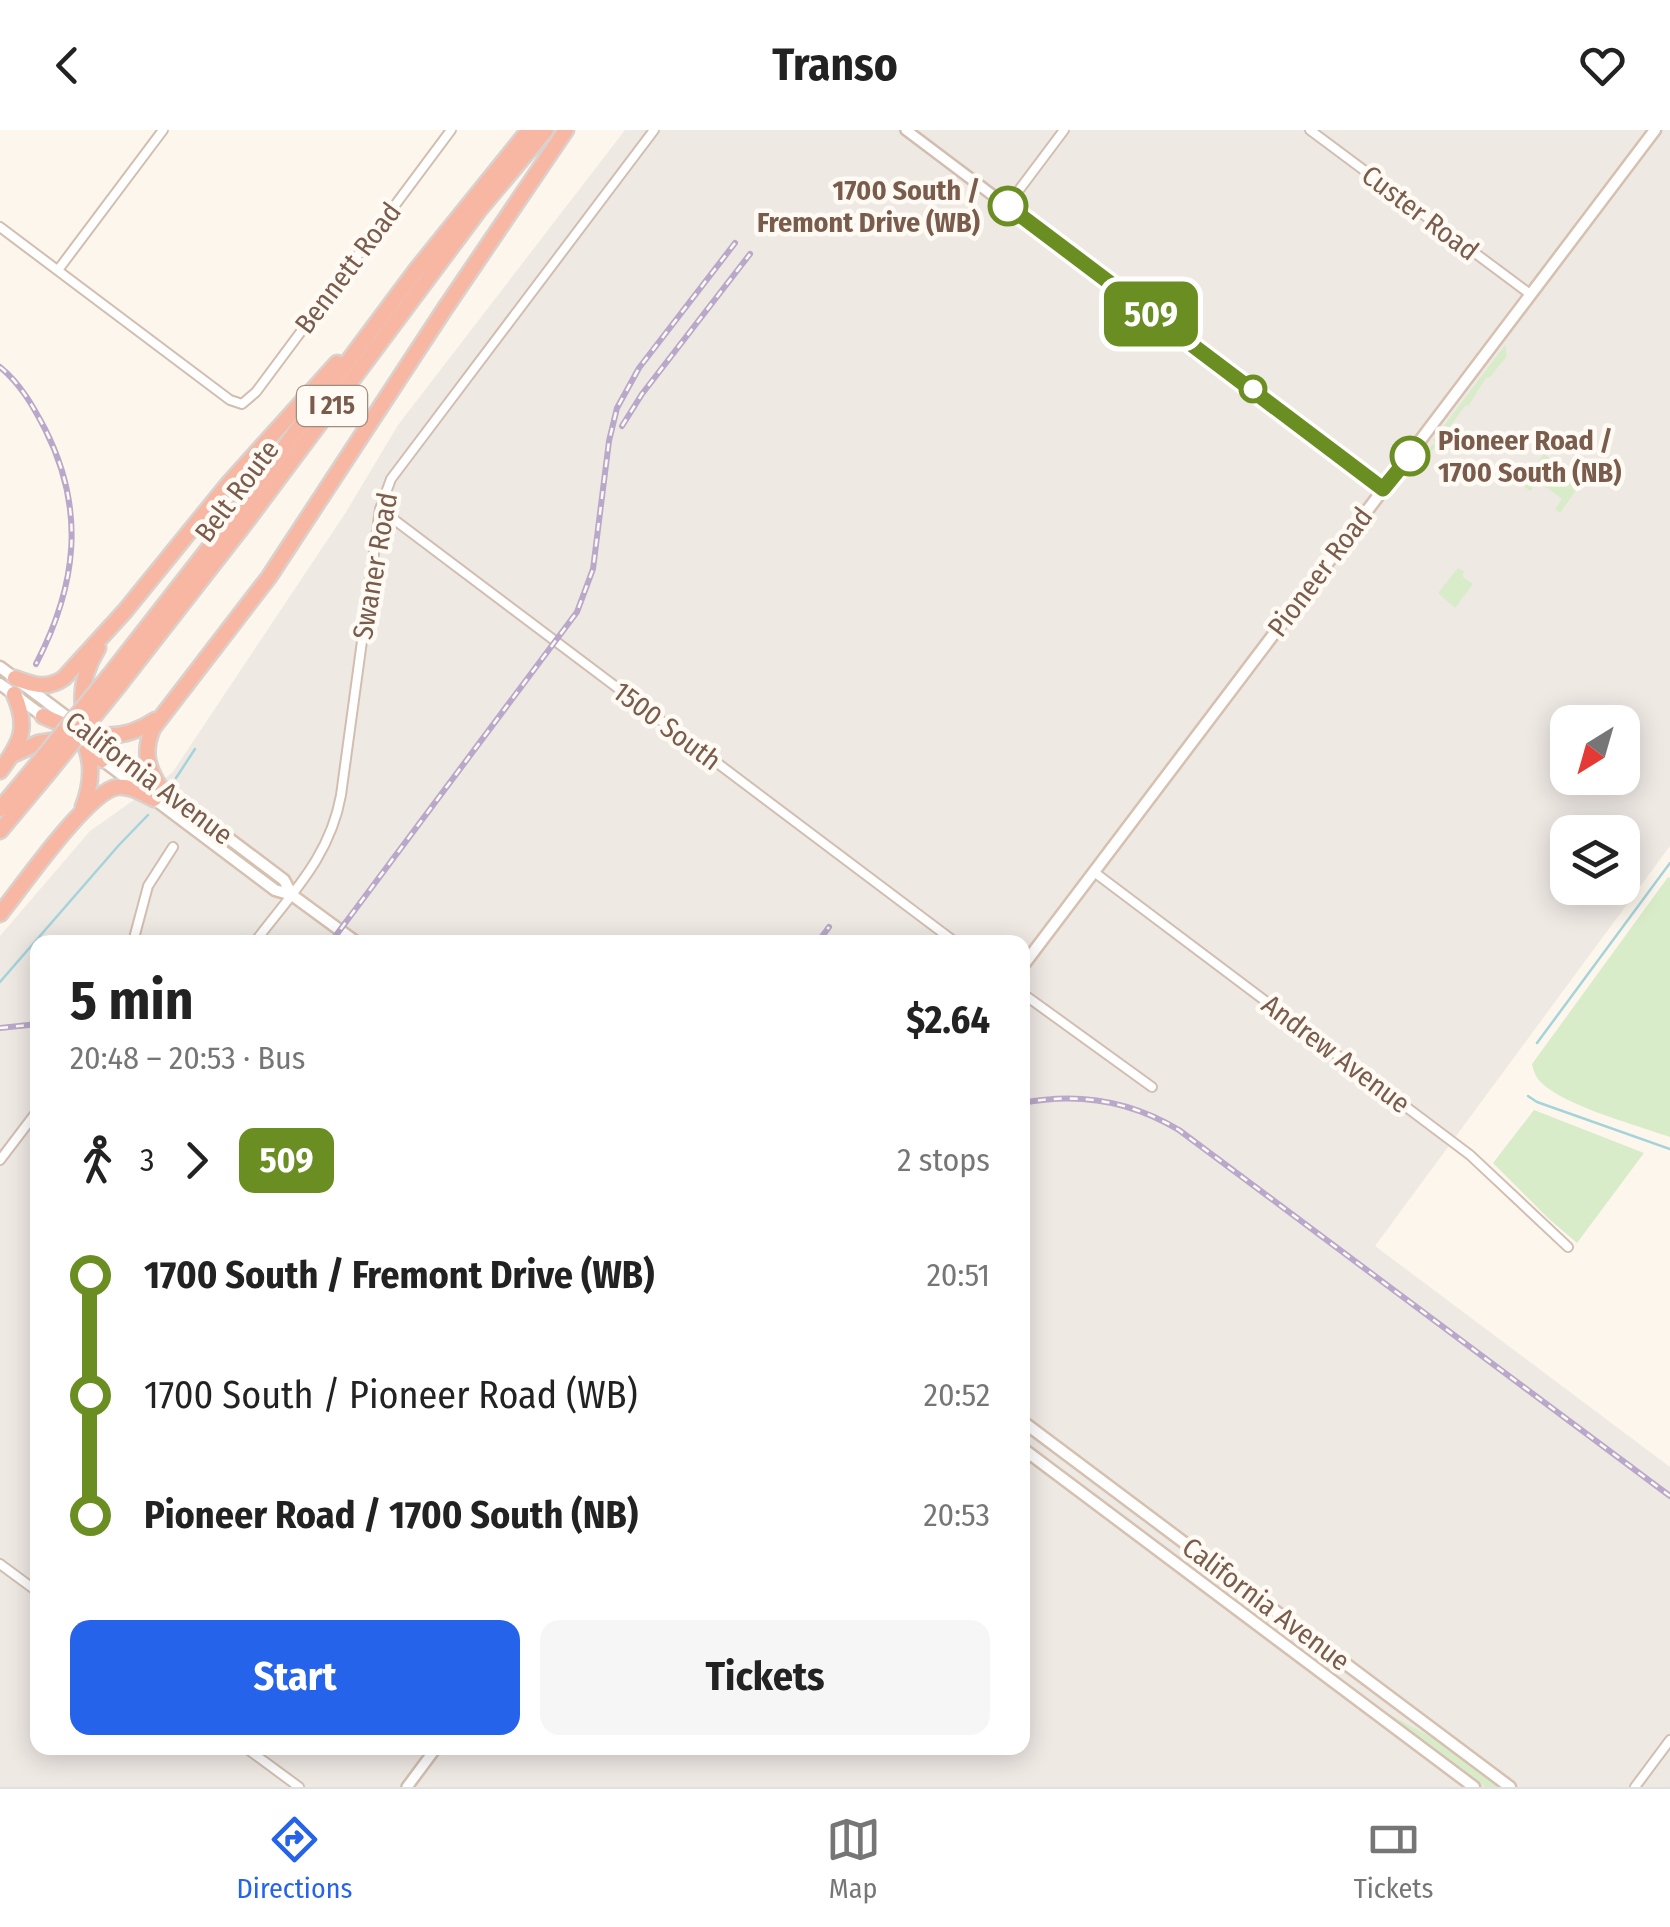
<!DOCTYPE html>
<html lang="en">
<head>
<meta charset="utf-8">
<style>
  :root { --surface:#fff; --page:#f6f6f6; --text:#222; --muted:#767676; --line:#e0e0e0; --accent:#2563eb }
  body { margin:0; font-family:"Fira Sans Condensed",sans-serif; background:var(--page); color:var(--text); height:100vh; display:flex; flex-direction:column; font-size:38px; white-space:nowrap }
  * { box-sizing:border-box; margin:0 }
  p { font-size:32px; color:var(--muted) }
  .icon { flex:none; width:55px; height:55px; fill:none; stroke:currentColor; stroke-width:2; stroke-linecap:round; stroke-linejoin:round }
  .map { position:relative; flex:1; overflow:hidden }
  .sheet { position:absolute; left:30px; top:805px; width:1000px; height:820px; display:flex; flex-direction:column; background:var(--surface); border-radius:20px; box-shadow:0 5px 25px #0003 }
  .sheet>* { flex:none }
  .badge { padding:0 20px; border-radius:15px; font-size:35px; line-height:65px }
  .needle { width:65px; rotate:217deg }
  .buttons { position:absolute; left:1550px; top:575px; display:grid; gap:20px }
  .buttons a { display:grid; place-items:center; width:90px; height:90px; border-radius:20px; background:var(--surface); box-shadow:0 5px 25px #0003; font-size:50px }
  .map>.badge { position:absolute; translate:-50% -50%; box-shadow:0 0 0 5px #fff }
  .legs { display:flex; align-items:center; gap:15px; height:110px; padding:0 40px; font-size:32px }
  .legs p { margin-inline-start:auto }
  .headline { display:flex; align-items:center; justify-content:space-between; height:170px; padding:0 40px }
  h1 { font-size:55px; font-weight:700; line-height:75px }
  .primary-button { display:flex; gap:20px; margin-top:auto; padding:20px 40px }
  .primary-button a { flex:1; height:115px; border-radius:20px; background:var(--accent); color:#fff; font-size:40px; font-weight:700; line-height:115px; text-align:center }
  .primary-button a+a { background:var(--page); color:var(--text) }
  ul { padding:0 40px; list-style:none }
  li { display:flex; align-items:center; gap:35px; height:120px; font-size:38px }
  li i { display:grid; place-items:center; width:15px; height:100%; margin:0 12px; background:currentColor }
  li i::after { content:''; width:25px; height:25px; margin:-12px; border:8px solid; border-radius:50%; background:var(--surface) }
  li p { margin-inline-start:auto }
  li:first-child i { background:linear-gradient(#0000 50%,currentColor 0) }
  li:last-child i { background:linear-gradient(currentColor 50%,#0000 0) }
  header { display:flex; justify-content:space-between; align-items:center; height:130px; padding:0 40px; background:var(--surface); font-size:45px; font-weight:700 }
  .menu { display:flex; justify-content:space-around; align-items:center; height:140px; border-top:2px solid var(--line); background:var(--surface); font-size:28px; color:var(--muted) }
  .menu a { display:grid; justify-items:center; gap:5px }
  .menu .selected { color:var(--accent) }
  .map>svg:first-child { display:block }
  .industrial { fill:#efe9e4; fill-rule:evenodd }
  .green { fill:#d8ecc9 }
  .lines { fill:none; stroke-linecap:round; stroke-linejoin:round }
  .stream { stroke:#a5d3da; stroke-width:2.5 }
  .minor-casing { stroke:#d1beb0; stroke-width:12 }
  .tertiary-casing { stroke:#d1beb0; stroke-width:14 }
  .secondary-casing { stroke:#d6c0b0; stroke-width:15 }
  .motorway-casing { stroke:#dad1cd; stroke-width:19 }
  .minor { stroke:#fff; stroke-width:8 }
  .tertiary { stroke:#fff; stroke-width:9 }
  .secondary { stroke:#fff; stroke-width:10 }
  .motorway { stroke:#f7b7a3; stroke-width:14 }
  .rail-casing { stroke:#b9a8c9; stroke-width:6 }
  .rail { stroke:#fffaf3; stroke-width:2.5; stroke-dasharray:8; stroke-linecap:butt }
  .motorway-bridge-casing { stroke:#dad1cd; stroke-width:19; stroke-linecap:butt }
  .motorway-bridge { stroke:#f7b7a3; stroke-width:14 }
  .line-1-casing { stroke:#fff; stroke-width:22 }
  .line-1 { stroke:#6b8e23; stroke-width:15 }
  .stop-1-dot { fill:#fff; stroke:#6b8e23; stroke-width:5 }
  .labels { text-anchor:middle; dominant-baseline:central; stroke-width:9; stroke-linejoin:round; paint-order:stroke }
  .shield { fill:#fffaf3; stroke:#a28b7f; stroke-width:2.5 }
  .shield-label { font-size:25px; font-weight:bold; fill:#7a5c4d }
  .stop-label { font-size:28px; font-weight:bold; fill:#7a5c4d; stroke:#fffaf3; text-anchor:end }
  .street-label { font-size:28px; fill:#7a5c4d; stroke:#fffaf3 }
</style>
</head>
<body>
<header><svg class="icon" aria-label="back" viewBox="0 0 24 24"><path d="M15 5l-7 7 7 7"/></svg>Transo<svg class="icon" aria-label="heart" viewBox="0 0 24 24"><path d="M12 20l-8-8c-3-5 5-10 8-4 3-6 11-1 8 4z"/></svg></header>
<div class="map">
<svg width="1670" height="1657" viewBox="0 0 1670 1657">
  <rect width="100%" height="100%" fill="#fdf6ec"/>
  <!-- industrial -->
  <path class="industrial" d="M625 0H1670V716L1375 1116 1670 1337V1657H0V806L90 701 172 643 346 382 398 295ZM1568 592H1622V648H1568ZM1568 702H1622V758H1568ZM38 812H1022V1618H38Z"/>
  <!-- green -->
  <path class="green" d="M1505 215 1507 226 1490 247 1486 248 1469 275 1465 276 1420 337 1409 346 1432 315 1436 313 1433 310Z
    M1544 324 1582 352 1560 383 1555 379 1562 369 1538 351 1530 361 1521 354Z
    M1458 438 1464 441 1463 447 1473 454 1455 478 1438 463Z
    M1668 747 1670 748V1007C1637 995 1559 975 1538 949 1535 945 1533 939 1532 934Z
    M1534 980 1644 1023 1577 1113 1549 1089 1493 1033Z
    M1383 1581 1442 1613 1499 1657H1485Z"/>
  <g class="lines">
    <!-- stream -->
    <path class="stream" d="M176 648 195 619
      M0 852 119 715 148 685
      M1537 913 1670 733
      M1528 966 1537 972 1670 1019"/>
    <!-- minor casing -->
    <g class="minor-casing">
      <path id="minor" d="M1310 0 1530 164
        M1007 76 1064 0
        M0 97 230 270 242 274 256 262 451 0
        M58 140 163 0
        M380 379 955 812
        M1094 742 1470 1025 1568 1117
        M133 812 148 756 173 717
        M255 812C291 764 330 727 341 665L380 379 391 349 654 0
        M1022 863 1152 957
        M0 1030 38 980
        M0 1434 38 1462
        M246 1618 299 1657
        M1635 1657 1670 1610"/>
    </g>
    <!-- tertiary casing -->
    <g class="tertiary-casing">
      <path id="tertiary" d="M906 0 1383 359
        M407 1657 436 1618"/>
    </g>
    <!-- secondary casing -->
    <g class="secondary-casing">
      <path id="secondary" d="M0 537 75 593
        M0 554 47 589
        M93 606 284 750 292 765
        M97 626 275 760 292 765 356 812
        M1022 837 1655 0
        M1022 1291 1510 1657
        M1022 1318 1474 1657"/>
    </g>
    <!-- motorway casing -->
    <g class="motorway-casing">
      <path id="motorway" d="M98 518C73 559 81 591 102 630
        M109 546 212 414 417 139 529 0
        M15 548C33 555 47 560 64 548L125 481 229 353 337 233
        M120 554 243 396 479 80 546 0
        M43 586C84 604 115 617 155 590
        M93 618 127 632
        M12 625 38 613 63 609
        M0 641C21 613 29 598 14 564
        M160 657C147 637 143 620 153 598L269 447 444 180 566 0
        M83 677C91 656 94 632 83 611
        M0 679 34 638
        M0 701 45 647
        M0 784C22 757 87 662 117 657 130 655 143 664 154 669"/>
    </g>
    <!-- minor -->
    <use href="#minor" class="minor"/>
    <!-- tertiary -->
    <use href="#tertiary" class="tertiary"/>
    <!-- secondary -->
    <use href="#secondary" class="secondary"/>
    <!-- motorway -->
    <use href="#motorway" class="motorway"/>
    <!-- rail casing -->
    <g class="rail-casing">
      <path id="rail" d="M0 237C20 253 33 276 45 299 86 380 77 455 36 534
        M622 296 642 264 750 124
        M331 812 577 482 593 439 609 311 617 278 639 238 735 113
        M818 812 829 797
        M0 898 38 894
        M1022 973C1078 962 1131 971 1179 1000L1670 1366"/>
    </g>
    <!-- rail -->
    <use href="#rail" class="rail"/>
    <!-- motorway-bridge casing -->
    <g class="motorway-bridge-casing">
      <path id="motorway-bridge" d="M34 638 109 546
        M45 647 120 554"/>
    </g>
    <!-- motorway-bridge -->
    <use href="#motorway-bridge" class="motorway-bridge"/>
  </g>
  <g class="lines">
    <!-- line-1 casing -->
    <g class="line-1-casing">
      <path id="line-1" d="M1008 76 1383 359 1410 326"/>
    </g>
    <!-- line-1 -->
    <use href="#line-1" class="line-1"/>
  </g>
  <!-- markers -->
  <g class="stop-1-dot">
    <circle cx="1008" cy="76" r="18"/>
    <circle cx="1253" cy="259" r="12"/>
    <circle cx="1410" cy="326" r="18"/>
  </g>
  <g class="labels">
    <!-- shield labels -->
    <rect class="shield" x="297" y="256" width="70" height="40" rx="8"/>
    <g class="shield-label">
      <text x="332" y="276">I 215</text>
    </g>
    <!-- stop labels -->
    <g class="stop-label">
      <text x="980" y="60">1700 South /<tspan x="980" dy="32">Fremont Drive (WB)</tspan></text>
      <text x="1438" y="310" text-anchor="start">Pioneer Road /<tspan x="1438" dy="32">1700 South (NB)</tspan></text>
    </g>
    <!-- street labels -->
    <g class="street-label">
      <text transform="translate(1420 83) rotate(37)">Custer Road</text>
      <text transform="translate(348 138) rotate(-53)">Bennett Road</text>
      <text transform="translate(237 361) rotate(-53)">Belt Route</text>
      <text transform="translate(375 436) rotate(-80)">Swaner Road</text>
      <text transform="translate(1320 442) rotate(-53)">Pioneer Road</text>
      <text transform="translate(667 596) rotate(37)">1500 South</text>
      <text transform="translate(149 648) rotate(37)">California Avenue</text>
      <text transform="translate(1336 924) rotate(37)">Andrew Avenue</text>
      <text transform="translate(1266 1474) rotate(37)">California Avenue</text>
    </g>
  </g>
</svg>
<div class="buttons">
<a><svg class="needle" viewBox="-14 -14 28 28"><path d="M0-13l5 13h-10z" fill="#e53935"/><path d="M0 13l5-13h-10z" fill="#767676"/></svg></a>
<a><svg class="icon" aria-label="layers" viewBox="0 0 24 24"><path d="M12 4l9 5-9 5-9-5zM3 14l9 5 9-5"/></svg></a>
</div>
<b class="badge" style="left:1151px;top:184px;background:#6b8e23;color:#fff">509</b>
<section class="sheet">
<div class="headline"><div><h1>5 min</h1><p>20:48 – 20:53 · Bus</p></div><b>$2.64</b></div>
<div class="legs"><svg class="icon" aria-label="walk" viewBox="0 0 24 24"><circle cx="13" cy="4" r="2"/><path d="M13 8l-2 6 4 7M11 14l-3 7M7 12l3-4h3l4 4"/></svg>3<svg class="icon" aria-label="forward" viewBox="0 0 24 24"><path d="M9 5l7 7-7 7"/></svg><b class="badge" style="background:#6b8e23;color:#fff">509</b><p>2 stops</p></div>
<ul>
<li><i style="color:#6b8e23"></i><b>1700 South / Fremont Drive (WB)</b><p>20:51</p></li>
<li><i style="color:#6b8e23"></i><span>1700 South / Pioneer Road (WB)</span><p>20:52</p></li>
<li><i style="color:#6b8e23"></i><b>Pioneer Road / 1700 South (NB)</b><p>20:53</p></li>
</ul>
<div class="primary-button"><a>Start</a><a>Tickets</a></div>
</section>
</div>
<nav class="menu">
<a class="selected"><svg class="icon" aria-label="directions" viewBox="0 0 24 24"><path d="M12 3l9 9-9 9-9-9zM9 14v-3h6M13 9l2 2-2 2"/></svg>Directions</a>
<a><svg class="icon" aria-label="map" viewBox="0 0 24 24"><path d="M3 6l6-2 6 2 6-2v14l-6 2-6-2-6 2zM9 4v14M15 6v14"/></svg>Map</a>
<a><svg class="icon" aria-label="tickets" viewBox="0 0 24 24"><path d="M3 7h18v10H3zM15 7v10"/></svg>Tickets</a>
</nav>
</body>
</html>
